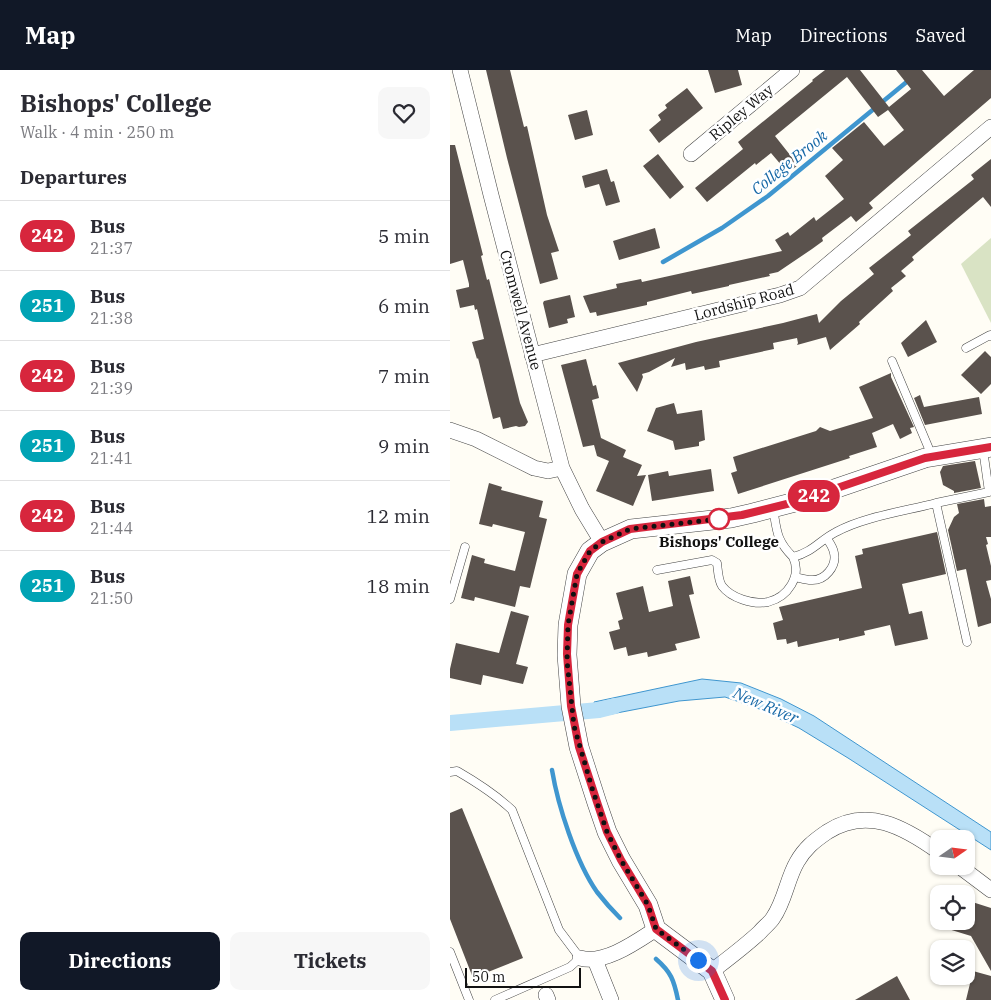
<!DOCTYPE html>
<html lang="en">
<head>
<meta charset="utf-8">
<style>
  :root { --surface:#fff; --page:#f7f7f7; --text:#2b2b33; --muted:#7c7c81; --line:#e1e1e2; --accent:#111827 }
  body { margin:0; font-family:"IBM Plex Serif",serif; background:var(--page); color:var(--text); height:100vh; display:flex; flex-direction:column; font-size:19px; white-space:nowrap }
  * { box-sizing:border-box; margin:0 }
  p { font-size:16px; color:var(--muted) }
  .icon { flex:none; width:28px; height:28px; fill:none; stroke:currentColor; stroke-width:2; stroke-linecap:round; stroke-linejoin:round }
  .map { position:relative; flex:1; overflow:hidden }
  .sheet { display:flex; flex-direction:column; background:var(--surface); width:450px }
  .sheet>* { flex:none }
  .badge { padding:0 10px; border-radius:16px; font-size:18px; line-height:32px }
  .needle { width:32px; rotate:76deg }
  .tools { position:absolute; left:480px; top:760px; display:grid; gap:10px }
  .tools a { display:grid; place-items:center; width:45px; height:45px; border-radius:10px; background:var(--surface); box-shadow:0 1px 4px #0004; font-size:25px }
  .scale { position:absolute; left:15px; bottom:12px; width:116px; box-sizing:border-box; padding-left:5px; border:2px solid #111; border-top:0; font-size:14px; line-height:18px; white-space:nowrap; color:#111; -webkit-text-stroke:4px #fff; paint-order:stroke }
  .you { position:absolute; width:25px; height:25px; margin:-12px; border:4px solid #fff; border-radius:50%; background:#1a73e8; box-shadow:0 0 0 8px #1a73e833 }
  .map>.badge { position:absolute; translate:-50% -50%; box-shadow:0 0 0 2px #fff }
  h2 { padding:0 20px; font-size:19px; line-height:45px }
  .round { display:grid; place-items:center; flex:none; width:52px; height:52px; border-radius:10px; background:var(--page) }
  .headline { display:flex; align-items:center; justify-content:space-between; height:85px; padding:0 20px }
  h1 { font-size:24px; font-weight:800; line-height:38px }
  .primary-button { display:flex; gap:10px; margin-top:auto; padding:10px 20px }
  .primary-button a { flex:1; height:58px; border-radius:10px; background:var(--accent); color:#fff; font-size:20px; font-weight:800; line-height:58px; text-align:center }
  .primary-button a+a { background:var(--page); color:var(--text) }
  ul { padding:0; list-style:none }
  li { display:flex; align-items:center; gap:15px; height:70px; padding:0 20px; border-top:1px solid var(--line) }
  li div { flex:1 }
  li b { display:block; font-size:19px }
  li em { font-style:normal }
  li .badge { min-width:55px; font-weight:700; text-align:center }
  header { display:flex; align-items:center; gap:30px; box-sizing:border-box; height:70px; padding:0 25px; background:var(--accent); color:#fff }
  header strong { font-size:24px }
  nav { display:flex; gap:28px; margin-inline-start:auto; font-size:18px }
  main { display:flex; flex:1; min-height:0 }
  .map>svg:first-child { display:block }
  .cemetery { fill:#d9e3c4 }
  .water { fill:#b9e0f7; stroke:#3f96cf }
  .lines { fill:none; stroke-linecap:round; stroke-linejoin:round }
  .stream { stroke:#3f96cf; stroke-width:4.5 }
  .canal { stroke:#b9e0f7; stroke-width:16 }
  .building { fill:#5a524d }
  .service-casing { stroke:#444; stroke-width:9 }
  .minor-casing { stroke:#444; stroke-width:16 }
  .tertiary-casing { stroke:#444; stroke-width:20 }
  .service { stroke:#fff; stroke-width:8 }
  .minor { stroke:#fff; stroke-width:15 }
  .tertiary { stroke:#fff; stroke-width:19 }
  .line-casing { stroke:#fff; stroke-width:11 }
  .line { stroke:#d7263d; stroke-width:8 }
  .walk { stroke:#111; stroke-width:5; stroke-dasharray:0 9 }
  .stop-dot { fill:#fff; stroke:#d7263d; stroke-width:2.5 }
  .labels { text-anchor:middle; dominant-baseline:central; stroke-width:5; stroke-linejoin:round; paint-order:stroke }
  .street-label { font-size:15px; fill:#111; stroke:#fff }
  .stop-label { font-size:15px; font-weight:bold; fill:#111; stroke:#fff }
  .water-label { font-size:16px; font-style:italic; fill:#1768a6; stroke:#fff }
</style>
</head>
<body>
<header>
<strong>Map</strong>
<nav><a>Map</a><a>Directions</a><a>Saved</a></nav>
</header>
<main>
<section class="sheet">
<div class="headline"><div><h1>Bishops' College</h1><p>Walk · 4 min · 250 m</p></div><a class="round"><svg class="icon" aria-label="heart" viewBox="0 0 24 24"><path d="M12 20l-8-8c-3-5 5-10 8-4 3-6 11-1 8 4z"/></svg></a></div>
<h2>Departures</h2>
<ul>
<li><span class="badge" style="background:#d7263d;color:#fff">242</span><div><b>Bus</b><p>21:37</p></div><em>5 min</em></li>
<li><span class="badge" style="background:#00a3b4;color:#fff">251</span><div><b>Bus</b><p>21:38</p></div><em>6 min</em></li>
<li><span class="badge" style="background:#d7263d;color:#fff">242</span><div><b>Bus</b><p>21:39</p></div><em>7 min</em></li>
<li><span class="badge" style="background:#00a3b4;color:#fff">251</span><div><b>Bus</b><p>21:41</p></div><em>9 min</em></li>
<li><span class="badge" style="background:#d7263d;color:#fff">242</span><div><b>Bus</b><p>21:44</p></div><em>12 min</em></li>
<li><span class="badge" style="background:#00a3b4;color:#fff">251</span><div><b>Bus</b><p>21:50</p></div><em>18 min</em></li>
</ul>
<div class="primary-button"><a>Directions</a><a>Tickets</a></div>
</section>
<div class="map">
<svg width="541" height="930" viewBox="0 0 541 930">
  <rect width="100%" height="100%" fill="#fffdf5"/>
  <!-- cemetery -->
  <path class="cemetery" d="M541 168V253L511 194Z"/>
  <!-- water -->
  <path class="water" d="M252 609 291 613 331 629 364 646 541 762V780L398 688 349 658 307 638 275 627 229 631 146 647 144 632Z"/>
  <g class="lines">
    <!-- stream -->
    <path class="stream" d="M213 192 272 158 318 126 459 10
      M102 700C108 736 126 792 147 822 154 831 162 840 170 848
      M206 889C221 902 224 910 228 930"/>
    <!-- canal -->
    <path class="canal" d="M0 653 149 640 165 636"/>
  </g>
  <!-- building -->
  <path class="building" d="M36 0H60L74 57 77 56 97 145 109 181 101 183 108 209 90 214 57 88Z
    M258 0H288L292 15 265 23Z
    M375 0H410L439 37 461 19 446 0H472L494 26 524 0H541V28L419 133 423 138 406 152 401 146 372 168 373 171 362 179 328 202 319 204 320 206 279 215V216L242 224 241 221 197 232V235L147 246 146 242 140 243 133 226 167 218 166 214 191 209 192 212 332 181 325 170 338 162 340 166 364 147 366 151 394 129 375 106 393 90 382 78 414 52 434 76 454 60 438 40 428 47 397 7 325 66 348 95 338 103 321 83 306 95 305 93 257 132 245 118 293 79 288 72 363 11 362 10Z
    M237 18 253 38 209 73 199 60 211 50 208 45 217 38 215 35Z
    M137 40 143 65 125 70 118 45Z
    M0 75H5L33 185 31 186 37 210 39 209 70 333 78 352 75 356 69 357 66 356 53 359 50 347 43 349 28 288 27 289 22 272 34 269 27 239 25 240 24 235 10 238 6 220 19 217V214L13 190 0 194Z
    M208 84 234 117 220 129 193 96Z
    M541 89V137L533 127 462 187 464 190 451 201 456 206 441 218 443 221 409 252 410 254 380 280 376 267 347 275 348 273 347 268 323 273 324 279 269 291 270 297 255 300 254 296 236 300 235 293 221 297 225 288 199 302 192 304 193 307 187 322 168 293 246 272 333 253 367 244 369 253 391 231 424 204 419 198 461 165 458 161 524 109 521 105Z
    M157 99 161 112 164 111 170 132 156 136 149 114 135 118 132 106Z
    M205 158 210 178 169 190 163 171Z
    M120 225 125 247 117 249 118 253 99 258 93 233 94 231Z
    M476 250 487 272 458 287 451 273Z
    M535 281 541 287V314L531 324 511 305Z
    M136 289 143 316 146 315 149 328 142 330 151 368 176 380 173 387 192 395 187 406 196 405 183 436 146 421 159 391 147 386 144 375 133 377 111 295Z
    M441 303V307L464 357 460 358 462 363 450 369 443 354 422 363 427 377 399 386 400 388 288 424 281 403 287 401 283 387 366 361 370 357 380 361 423 348 409 317Z
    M470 325 474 337 529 327 532 344 475 355 464 328Z
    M224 333 227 344 252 340 255 370 249 372V376L225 380 223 371 197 361 206 338Z
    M525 391 531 418 504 423V421L493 415 490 402 493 396Z
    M261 399 264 421 202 431 198 405 218 401 219 406Z
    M39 413 52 417 51 420 93 431 89 447 97 449 80 518 70 516 65 537 25 527 24 531 11 528 22 485 35 489 34 493 65 501 75 462 43 454 42 457 29 454Z
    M534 429 535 437 541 436V467H536L538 474 536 475 541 496V510L536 511 541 529V553L528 557 516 499 507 501 498 460 504 447 509 443 507 434Z
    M487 462 496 504 452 514 459 544 472 541 478 569 445 576 440 555 414 561 415 565 389 571V568L348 577 347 571 337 574 336 569 327 570 323 553 333 550 329 537 412 518 405 486 413 484 412 479Z
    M240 506 244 524 239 525 250 568 225 574 227 580 198 587 197 582 178 586 176 577 164 580 159 562 170 559 168 551 173 549 166 523 193 516 199 542 223 536 218 511Z
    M61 541 79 546 66 594 78 597 73 614 33 605 31 615 0 608V599L6 573 49 583Z
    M12 738 73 888 23 908 0 849V743Z
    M516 830 541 838V901L521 866 482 854V851H516Z
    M523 901 541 906V930H516Z
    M447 906 460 930H405Z"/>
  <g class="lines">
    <!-- service casing -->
    <g class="service-casing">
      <path id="service" d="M516 278 540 265 541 266
        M442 291 482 386
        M486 433 539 422 533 379
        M323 438C327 461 326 470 343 487
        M207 500 262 490 267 493C268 500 268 510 272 516 281 528 303 535 318 532 338 527 352 506 343 487 363 482 370 470 386 462 413 447 455 441 486 433L517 572
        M345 507C350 508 356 510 361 510 375 511 387 496 384 483 383 477 380 473 377 469
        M0 529 15 477
        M0 702 7 701C26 712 45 724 62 740L109 860 130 888 120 897 45 930
        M0 882 19 930"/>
    </g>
    <!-- minor casing -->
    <g class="minor-casing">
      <path id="minor" d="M10 0 41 125 112 398 132 439 152 472
        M241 84 342 0
        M82 285 330 225 350 218 541 57
        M0 360 26 369 84 398 98 401 112 398
        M509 796 541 820
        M130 888C154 895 186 872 206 859
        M145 890 161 930
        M262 901C279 888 295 876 310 862 314 857 320 853 323 848 335 831 337 809 347 792 355 778 364 771 377 762 417 736 454 757 489 782
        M96 925 98 930"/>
    </g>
    <!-- tertiary casing -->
    <g class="tertiary-casing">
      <path id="tertiary" d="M275 930 262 901 206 859 198 835 171 790 157 762 147 733 129 677 121 636 117 585 118 555 127 504 140 481 152 472 181 459 281 448 303 443 349 431 475 388 541 377"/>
    </g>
    <!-- service -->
    <use href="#service" class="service"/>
    <!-- minor -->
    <use href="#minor" class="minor"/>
    <!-- tertiary -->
    <use href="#tertiary" class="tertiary"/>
  </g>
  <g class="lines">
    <!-- line casing -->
    <g class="line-casing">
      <path id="line" d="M275 930 262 901 206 859 198 835 171 790 157 762 147 732 129 677 121 636 117 584 118 555 127 504 140 481 152 472 180 459 292 445 349 431 475 388 541 377"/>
    </g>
    <!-- line -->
    <use href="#line" class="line"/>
    <!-- walk -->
    <path class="walk" d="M248 890 206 859 198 835 171 790 157 762 142 718 124 656 117 591 118 555 127 504 140 481 152 472 180 459 269 449"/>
  </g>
  <!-- markers -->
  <circle class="stop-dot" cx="269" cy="449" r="10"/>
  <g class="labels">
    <!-- street labels -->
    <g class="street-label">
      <text transform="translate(291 42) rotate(-40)">Ripley Way</text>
      <text transform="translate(294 232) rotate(-15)">Lordship Road</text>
      <text transform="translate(71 240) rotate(75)">Cromwell Avenue</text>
    </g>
    <!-- stop labels -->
    <g class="stop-label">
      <text x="269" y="471">Bishops' College</text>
    </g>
    <!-- water labels -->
    <g class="water-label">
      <text transform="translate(339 92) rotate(-39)">College Brook</text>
      <text transform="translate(316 635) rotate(23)">New River</text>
    </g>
  </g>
</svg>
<div class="tools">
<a><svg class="needle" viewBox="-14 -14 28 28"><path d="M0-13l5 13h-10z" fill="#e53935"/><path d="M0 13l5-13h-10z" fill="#7c7c81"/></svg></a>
<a><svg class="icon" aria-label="locate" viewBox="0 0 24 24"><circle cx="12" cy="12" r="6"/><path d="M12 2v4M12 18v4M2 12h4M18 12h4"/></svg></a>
<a><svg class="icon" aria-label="layers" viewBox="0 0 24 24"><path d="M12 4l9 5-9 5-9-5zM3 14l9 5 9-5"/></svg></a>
</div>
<div class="scale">50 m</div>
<div class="you" style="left:248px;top:890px"></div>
<b class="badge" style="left:364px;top:426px;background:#d7263d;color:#fff">242</b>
</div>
</main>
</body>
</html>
